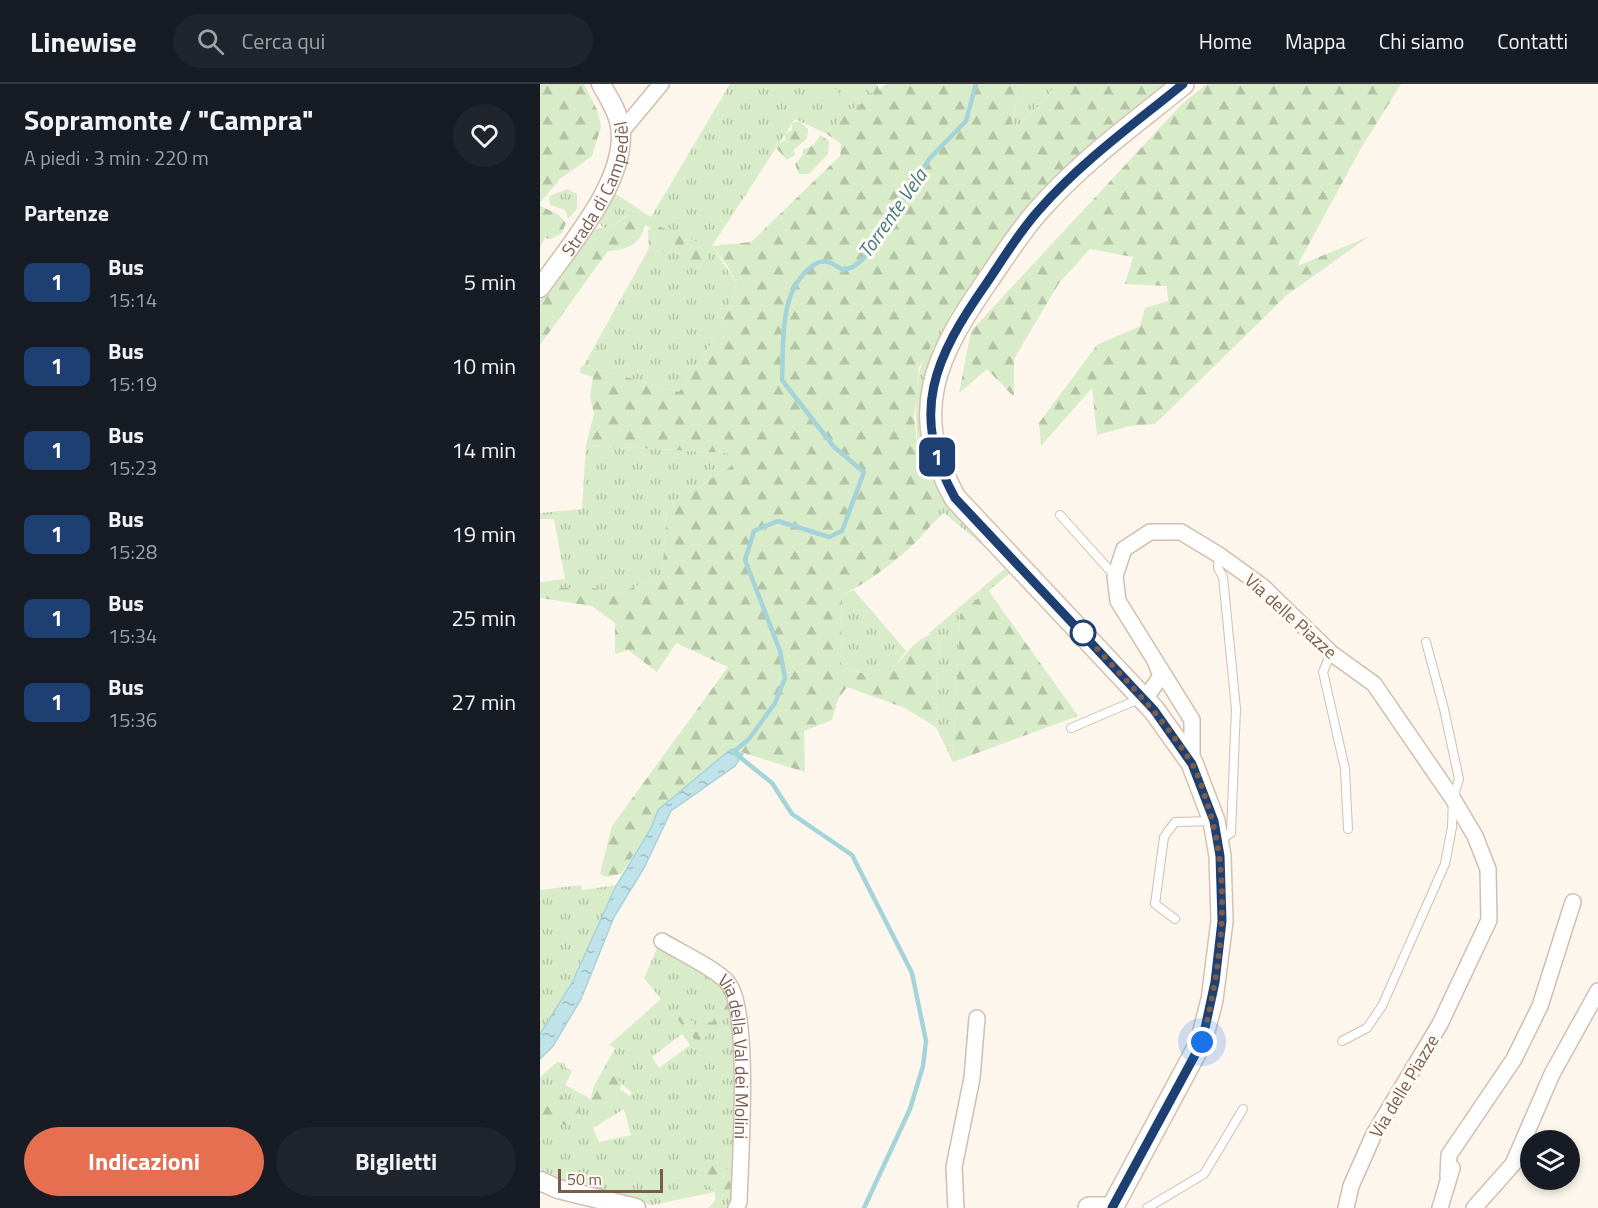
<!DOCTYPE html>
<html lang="it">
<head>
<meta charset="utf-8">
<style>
  :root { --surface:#171b24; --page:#20242c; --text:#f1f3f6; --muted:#9ea1a6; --line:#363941; --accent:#e76f51 }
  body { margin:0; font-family:"Titillium Web",sans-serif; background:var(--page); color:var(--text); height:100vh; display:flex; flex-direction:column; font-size:22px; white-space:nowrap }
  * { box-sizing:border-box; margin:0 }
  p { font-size:20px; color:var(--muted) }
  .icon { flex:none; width:33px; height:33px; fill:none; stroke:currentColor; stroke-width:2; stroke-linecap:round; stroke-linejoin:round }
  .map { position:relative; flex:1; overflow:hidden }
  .drawer { display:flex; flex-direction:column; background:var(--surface); width:540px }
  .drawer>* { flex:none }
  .badge { padding:0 12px; border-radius:9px; font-size:21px; line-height:39px }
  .tools { position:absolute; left:980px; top:1046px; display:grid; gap:12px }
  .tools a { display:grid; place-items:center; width:60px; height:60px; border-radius:50%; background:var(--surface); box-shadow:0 3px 9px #0003; font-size:30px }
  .scale { position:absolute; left:18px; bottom:15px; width:105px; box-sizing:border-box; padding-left:6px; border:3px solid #7a5c4d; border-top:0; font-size:16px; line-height:21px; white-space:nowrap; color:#7a5c4d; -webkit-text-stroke:4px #fffaf3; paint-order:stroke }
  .you { position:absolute; width:30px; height:30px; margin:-15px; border:4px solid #fff; border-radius:50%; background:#1a73e8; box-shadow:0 0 0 9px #1a73e833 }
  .map>.badge { position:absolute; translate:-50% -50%; box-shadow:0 0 0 3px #fff }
  h2 { padding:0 24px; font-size:22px; line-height:54px }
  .round { display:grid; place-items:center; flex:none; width:63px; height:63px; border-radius:32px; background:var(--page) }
  .headline { display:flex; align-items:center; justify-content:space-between; height:102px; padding:0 24px }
  h1 { font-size:28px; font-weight:700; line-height:45px }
  .cta { display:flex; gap:12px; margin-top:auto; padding:12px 24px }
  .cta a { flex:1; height:69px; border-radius:36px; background:var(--accent); color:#fff; font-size:24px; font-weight:700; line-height:69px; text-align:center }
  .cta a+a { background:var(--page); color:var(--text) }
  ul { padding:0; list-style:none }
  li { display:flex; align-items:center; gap:18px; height:84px; padding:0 24px }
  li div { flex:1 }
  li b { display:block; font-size:22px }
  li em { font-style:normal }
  li .badge { min-width:66px; font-weight:700; text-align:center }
  header { display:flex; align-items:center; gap:36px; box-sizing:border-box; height:84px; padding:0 30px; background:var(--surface); border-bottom:2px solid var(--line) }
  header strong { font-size:28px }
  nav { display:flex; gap:33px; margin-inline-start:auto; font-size:21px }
  .search { width:420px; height:54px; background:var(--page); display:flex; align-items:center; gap:15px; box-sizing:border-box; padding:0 21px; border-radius:33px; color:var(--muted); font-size:22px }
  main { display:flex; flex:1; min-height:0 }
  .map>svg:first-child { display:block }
  .grass { fill:url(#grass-tufts); fill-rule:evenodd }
  .forest { fill:url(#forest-firs) }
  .water { fill:url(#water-ripples); stroke:#a5d3da; stroke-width:1.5 }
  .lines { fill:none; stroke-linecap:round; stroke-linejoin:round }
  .stream { stroke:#a5d3da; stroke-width:4.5 }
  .service-casing { stroke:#d1beb0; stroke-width:10 }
  .minor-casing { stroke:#d1beb0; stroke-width:18 }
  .tertiary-casing { stroke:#d1beb0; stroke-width:21 }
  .secondary-casing { stroke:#d6c0b0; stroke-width:24 }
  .service { stroke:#fff; stroke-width:8 }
  .minor { stroke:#fff; stroke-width:15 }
  .tertiary { stroke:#fff; stroke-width:18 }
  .secondary { stroke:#fff; stroke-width:21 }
  .line-casing { stroke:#fff; stroke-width:14 }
  .line { stroke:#1d3f72; stroke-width:9 }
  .walk { stroke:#7a5c4d; stroke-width:6; stroke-dasharray:0 10.8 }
  .stop-dot { fill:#fff; stroke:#1d3f72; stroke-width:3 }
  .labels { text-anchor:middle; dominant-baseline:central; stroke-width:6; stroke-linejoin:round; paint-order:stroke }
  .street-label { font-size:18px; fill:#7a5c4d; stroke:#fffaf3 }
  .water-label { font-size:20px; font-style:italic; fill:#437c86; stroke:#fffaf3 }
</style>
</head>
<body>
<header>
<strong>Linewise</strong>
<div class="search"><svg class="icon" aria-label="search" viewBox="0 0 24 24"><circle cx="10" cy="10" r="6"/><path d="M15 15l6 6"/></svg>Cerca qui</div>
<nav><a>Home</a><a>Mappa</a><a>Chi siamo</a><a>Contatti</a></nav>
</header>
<main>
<section class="drawer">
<div class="headline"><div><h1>Sopramonte / &quot;Campra&quot;</h1><p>A piedi · 3 min · 220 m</p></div><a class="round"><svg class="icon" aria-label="heart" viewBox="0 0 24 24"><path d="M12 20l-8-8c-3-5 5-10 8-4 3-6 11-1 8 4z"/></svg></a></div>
<h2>Partenze</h2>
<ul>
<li><span class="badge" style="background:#1d3f72;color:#fff">1</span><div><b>Bus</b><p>15:14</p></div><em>5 min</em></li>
<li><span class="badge" style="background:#1d3f72;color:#fff">1</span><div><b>Bus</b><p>15:19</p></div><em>10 min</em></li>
<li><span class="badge" style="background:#1d3f72;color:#fff">1</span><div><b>Bus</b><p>15:23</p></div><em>14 min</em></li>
<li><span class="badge" style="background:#1d3f72;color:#fff">1</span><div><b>Bus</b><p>15:28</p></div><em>19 min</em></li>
<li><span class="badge" style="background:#1d3f72;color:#fff">1</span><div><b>Bus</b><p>15:34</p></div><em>25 min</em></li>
<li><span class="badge" style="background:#1d3f72;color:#fff">1</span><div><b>Bus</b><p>15:36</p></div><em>27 min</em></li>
</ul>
<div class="cta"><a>Indicazioni</a><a>Biglietti</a></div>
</section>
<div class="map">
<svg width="1058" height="1124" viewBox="0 0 1058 1124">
  <defs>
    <pattern id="grass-tufts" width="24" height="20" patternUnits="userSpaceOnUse" patternTransform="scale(1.5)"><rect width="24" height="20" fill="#d8ecc9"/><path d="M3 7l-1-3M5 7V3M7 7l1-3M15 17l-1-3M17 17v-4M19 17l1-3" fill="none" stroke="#b4c2a5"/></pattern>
    <pattern id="forest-firs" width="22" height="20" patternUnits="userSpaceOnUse" patternTransform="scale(1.5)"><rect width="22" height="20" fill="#d8ecc9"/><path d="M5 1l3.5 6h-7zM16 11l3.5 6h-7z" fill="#b4c2a5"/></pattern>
    <pattern id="water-ripples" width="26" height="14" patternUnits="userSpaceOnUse" patternTransform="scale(1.5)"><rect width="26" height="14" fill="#bfe3e8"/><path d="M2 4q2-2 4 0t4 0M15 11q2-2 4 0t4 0" fill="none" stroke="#a0bbbe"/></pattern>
  </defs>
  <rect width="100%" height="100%" fill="#fdf6ec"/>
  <!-- grass -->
  <path class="grass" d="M190 0H325L334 12 308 28 287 50 255 35 172 162 197 200 180 246 139 308 44 281 118 148 105 141 101 133 86 132 72 143 63 144 56 134 76 110 111 133Z
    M482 0H516L505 16 474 45 471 40Z
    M28 105 37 110V125L28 135 25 126 10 121 9 112Z
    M366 191 412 229 418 217 432 205C420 226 405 246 394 268 377 304 382 355 392 391L380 385C377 340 369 306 388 263Z
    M46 361 187 369 196 375 190 383 135 417 127 427 122 491 73 512 54 504H0V498L25 495 14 435H0V429L42 425Z
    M404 413 474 486 420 530 413 678 396 643 399 550H388L468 482 404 429 389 443Z
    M314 506 366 567C351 588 346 597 319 588 312 586 306 585 301 580L302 510Z
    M41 801 42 806 77 801 32 899 0 950V806Z
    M118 862C135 871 166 883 179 895 206 923 195 1069 194 1112L190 1124H168L175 1117V1108L112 1121 18 1096 0 1085V993L17 978 25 979V983L32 987 25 1001 51 1015 54 1020 78 1017 82 1006 89 1012 92 1009 64 984 75 964 69 961 121 915 104 894ZM142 950 150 961 119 984 112 973ZM84 1025 91 1051 59 1058 53 1044Z"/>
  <!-- forest -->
  <path class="forest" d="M0 0H44L58 28 61 43 52 72 21 94 0 119Z
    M281 0C301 0 299 15 311 26L334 12 325 0H337L339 6 346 0H482L471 39 474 45 505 16 516 0H630L426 209 404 238 379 283 374 333 380 385 392 391 404 413C399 422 396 433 390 442 375 463 326 502 302 510L301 580C307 585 314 587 322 589 360 602 364 551 399 549L396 643 365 624 307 603 298 615 292 636 264 647 265 688 191 665 118 726 111 744 81 790 67 793 60 790 72 742 188 583 136 559 117 588 88 566 75 570V539L52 522 0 514V504H55L73 512 122 491 127 427 135 417 190 383 195 376 187 369 46 361 54 330 50 313 53 293 40 289V284L44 281 139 308 180 246 197 200 186 180 172 162 211 158 300 72 301 60 287 50 307 28 301 26Z
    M667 0H861L820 66 757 182 828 153 747 211 615 340 590 342 557 351 552 304 501 362 499 339 557 261 600 242 605 224 628 217 627 202 585 200 593 173 550 165 519 199 474 275V313L447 285 419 309 431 247 641 21Z
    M259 37 268 45 267 54 254 66 255 71 247 76 237 65 239 59 245 57V50L252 46V39Z
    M280 51 289 57 288 70 269 90H259L255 80 263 71V65C270 65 277 58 280 51Z
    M0 122 18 130 26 139 22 149 11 155 5 154 0 163Z
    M91 129 101 133 105 141C101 161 85 166 68 167L0 261V217L37 162 53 146 72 143Z
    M116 141 163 160 168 175 165 184 151 181C146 173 137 169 131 162L123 168 109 164 108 146Z
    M448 506 538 632 413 678 420 530Z
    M189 919 191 927 182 935 180 940 174 943 172 948 157 958 138 936 139 933 147 932 154 939 153 947 157 948 164 939 173 938C174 929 180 920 189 919Z
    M64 984 83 1000 80 1003 82 1011 73 1022 63 1026 57 1025 51 1015 53 1004Z
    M0 1005 23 1014 26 1019 40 1022V1026L28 1041 0 1038Z
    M176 1080 195 1088 190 1105 176 1108 167 1100 165 1086Z"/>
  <!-- water -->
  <path class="water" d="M191 665 203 670 195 682 131 727 104 784 74 833 41 915 13 962 0 975V950L32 899 75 804 111 744 118 726Z"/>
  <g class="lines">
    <!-- stream -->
    <path class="stream" d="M192 669 209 655 235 619 245 594 240 567 205 476 214 447 238 437 289 453 302 447 324 388 294 363 242 296C244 259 238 209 271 183 283 173 291 178 303 186L313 183 323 175 390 74 426 37 436 0
      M196 670 232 699 252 730 312 771 372 889 386 957 383 982 370 1025 324 1124"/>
    <!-- service casing -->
    <g class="service-casing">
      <path id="service" d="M520 431 574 491
        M791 569 783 588 805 685 808 745
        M531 644 599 615
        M679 757 691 749 696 625 683 493 678 484 679 472
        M635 835 615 820 624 753 635 738 672 737
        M802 957 827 944 842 922 905 780 912 743 913 715 919 695 904 625 886 558
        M607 1124 664 1090 703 1025"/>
    </g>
    <!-- minor casing -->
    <g class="minor-casing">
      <g id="minor">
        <path d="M81 48 121 0"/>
        <path d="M605 615 621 592 616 579"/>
        <path d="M652 679V636L578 517 575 492 584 465 610 448H641L679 471 722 502 791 569 834 600 913 715 935 752 948 785 949 836 900 940 834 1050 811 1102 806 1124"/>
        <path id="s1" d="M122 857C138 867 178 886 188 899 211 926 200 1078 199 1118L196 1124"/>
        <path d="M908 1092 909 1071 974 975 1000 922 1033 818"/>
        <path d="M416 1124 414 1083 432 994 437 934"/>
        <path d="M900 1124 912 1084"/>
        <path d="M934 1124 973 1080 1012 990 1058 907"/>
      </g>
    </g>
    <!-- tertiary casing -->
    <g class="tertiary-casing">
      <g id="tertiary">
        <path id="s2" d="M0 204C29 162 89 95 80 42 78 27 68 13 61 0"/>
        <path d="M0 1097 18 1105 96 1124"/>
      </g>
    </g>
    <!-- secondary casing -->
    <g class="secondary-casing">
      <path id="secondary" d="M549 1124H564
        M572 1124 661 958 672 916 682 837 680 772 674 737 652 679 614 626 415 414C367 327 396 271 448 196 464 173 480 147 499 126 541 78 594 40 643 0"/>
    </g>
    <!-- service -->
    <use href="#service" class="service"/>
    <!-- minor -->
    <use href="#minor" class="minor"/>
    <!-- tertiary -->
    <use href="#tertiary" class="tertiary"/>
    <!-- secondary -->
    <use href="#secondary" class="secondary"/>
  </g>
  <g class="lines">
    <!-- line casing -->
    <g class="line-casing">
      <path id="line" d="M572 1124 662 958 675 898 682 837 680 772 674 737 652 680 614 626 415 414C368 329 395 273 446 200 463 175 479 148 499 126 541 78 594 40 643 0"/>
    </g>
    <!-- line -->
    <use href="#line" class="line"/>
    <!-- walk -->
    <path class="walk" d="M543 549C580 591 621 630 651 678 658 689 662 703 666 716 693 795 682 879 662 958"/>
  </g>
  <!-- markers -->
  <circle class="stop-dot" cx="543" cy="549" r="12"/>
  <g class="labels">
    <!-- street labels -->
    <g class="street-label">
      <text stroke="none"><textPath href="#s2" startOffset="116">Strada di Campedèl</textPath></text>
      <text transform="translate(751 532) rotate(42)">Via delle Piazze</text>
      <text stroke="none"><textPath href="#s1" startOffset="153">Via della Val dei Molini</textPath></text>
      <text transform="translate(864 1002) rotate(-59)">Via delle Piazze</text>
    </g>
    <!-- water labels -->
    <g class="water-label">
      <text transform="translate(352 129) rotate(-55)">Torrente Vela</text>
    </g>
  </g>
</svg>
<div class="tools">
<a><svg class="icon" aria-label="layers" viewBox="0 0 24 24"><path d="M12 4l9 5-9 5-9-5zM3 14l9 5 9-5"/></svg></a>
</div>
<div class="scale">50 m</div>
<div class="you" style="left:662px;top:958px"></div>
<b class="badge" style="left:397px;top:373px;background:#1d3f72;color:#fff">1</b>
</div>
</main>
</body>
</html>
